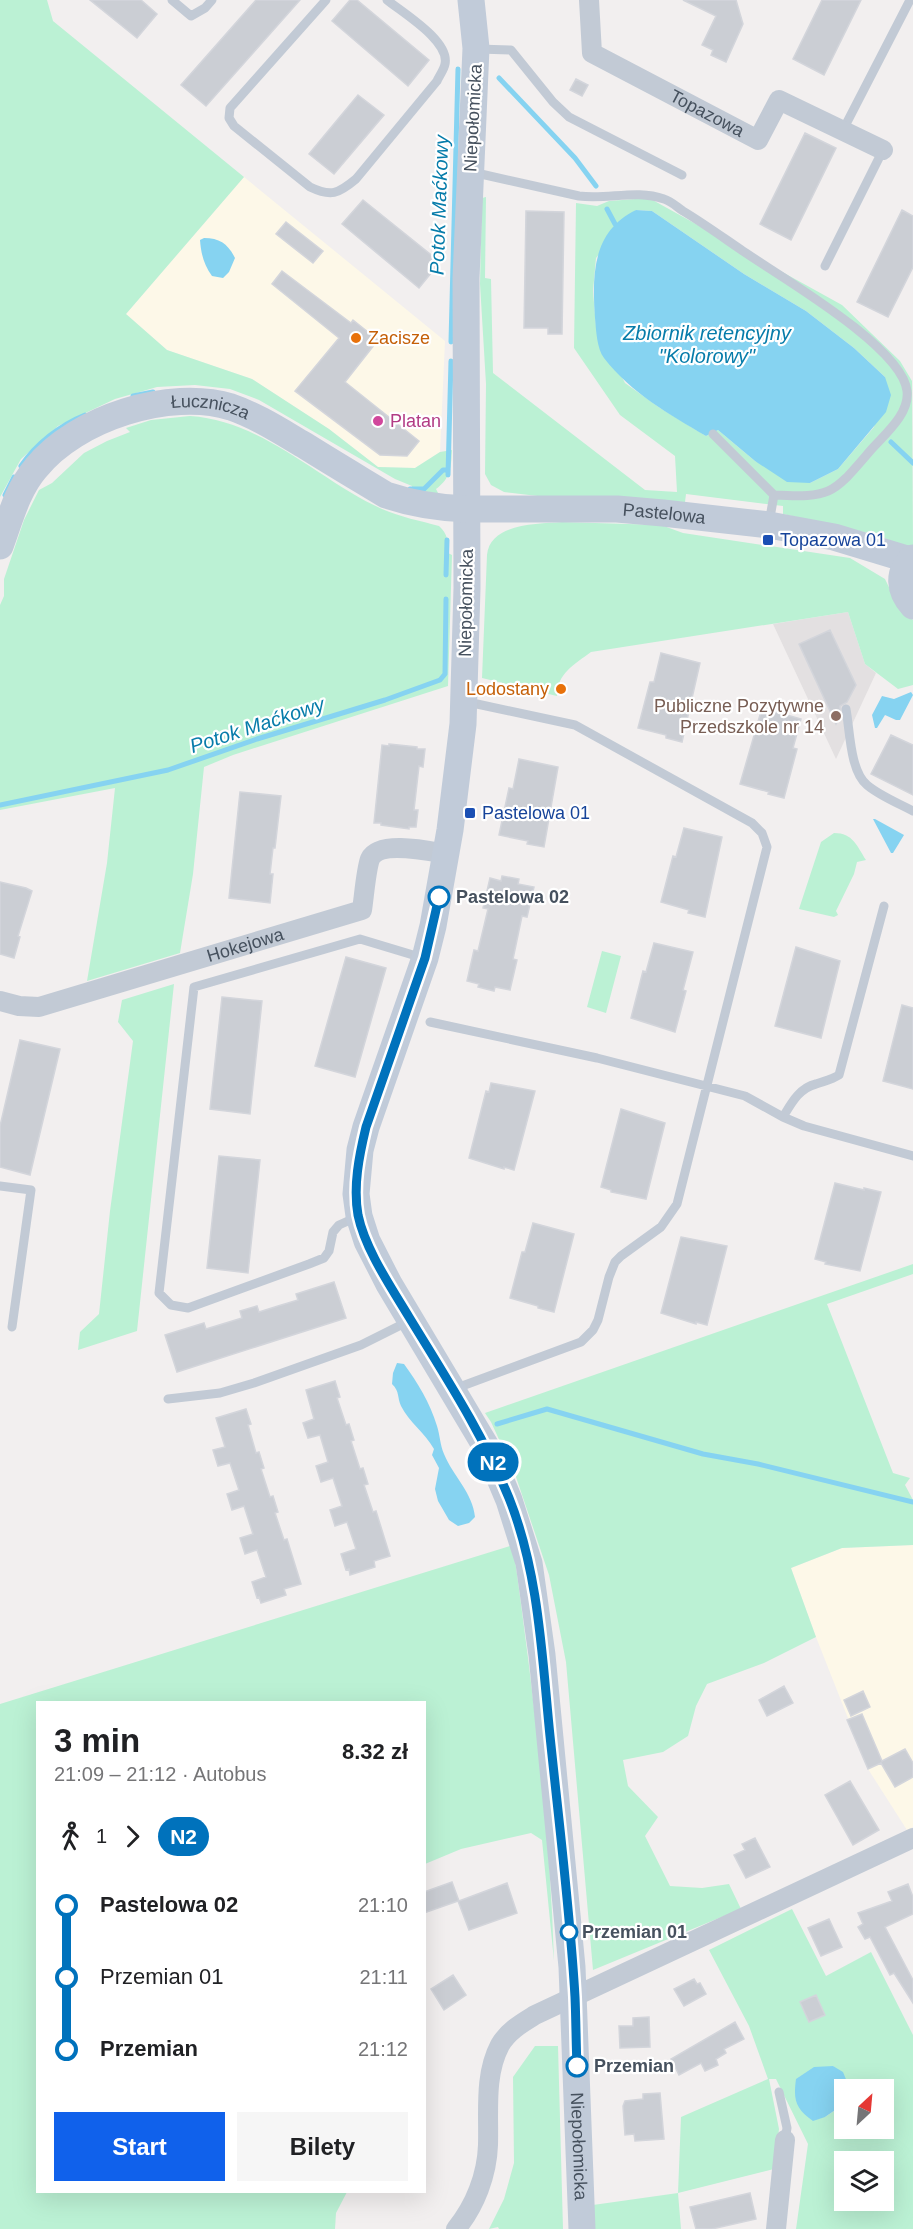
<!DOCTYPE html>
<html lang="pl">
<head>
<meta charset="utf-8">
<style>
  :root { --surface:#fff; --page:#f6f6f6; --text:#202124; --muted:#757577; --accent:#1061eb }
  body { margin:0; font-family:Arial,sans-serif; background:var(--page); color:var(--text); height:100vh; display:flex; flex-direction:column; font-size:22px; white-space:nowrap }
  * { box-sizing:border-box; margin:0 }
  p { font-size:20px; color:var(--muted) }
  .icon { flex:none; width:33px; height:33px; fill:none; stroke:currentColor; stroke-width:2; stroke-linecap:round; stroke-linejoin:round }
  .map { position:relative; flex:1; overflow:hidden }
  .sheet { position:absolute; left:36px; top:1701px; width:390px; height:492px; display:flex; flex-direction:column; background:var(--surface); border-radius:0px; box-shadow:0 6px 24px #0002 }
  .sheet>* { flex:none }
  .badge { padding:0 12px; border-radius:20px; font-size:21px; line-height:39px }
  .needle { width:39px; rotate:26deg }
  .fabs { position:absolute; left:834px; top:2079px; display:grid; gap:12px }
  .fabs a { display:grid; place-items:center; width:60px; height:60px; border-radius:0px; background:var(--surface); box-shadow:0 6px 24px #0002; font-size:30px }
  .map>.badge { position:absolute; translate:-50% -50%; box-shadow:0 0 0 3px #fff }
  .legs { display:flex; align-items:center; gap:9px; height:66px; padding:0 18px; font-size:20px }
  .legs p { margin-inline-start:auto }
  .overview { display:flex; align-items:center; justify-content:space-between; height:102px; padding:0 18px }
  h1 { font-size:33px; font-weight:700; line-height:45px }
  .button { display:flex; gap:12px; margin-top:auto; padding:12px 18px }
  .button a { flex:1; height:69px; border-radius:0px; background:var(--accent); color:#fff; font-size:24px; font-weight:700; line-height:69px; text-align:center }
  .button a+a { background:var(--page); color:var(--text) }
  ul { padding:0 18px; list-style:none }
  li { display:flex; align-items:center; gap:21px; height:72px; font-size:22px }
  li i { display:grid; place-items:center; width:9px; height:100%; margin:0 8px; background:currentColor }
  li i::after { content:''; width:15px; height:15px; margin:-8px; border:4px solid; border-radius:50%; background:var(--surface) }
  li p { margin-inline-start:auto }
  li:first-child i { background:linear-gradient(#0000 50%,currentColor 0) }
  li:last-child i { background:linear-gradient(currentColor 50%,#0000 0) }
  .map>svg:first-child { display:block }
  .commercial { fill:#fdf8e8 }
  .education { fill:#e3e0e1 }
  .green { fill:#bbf1d4; fill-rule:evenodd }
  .water { fill:#86d3f1 }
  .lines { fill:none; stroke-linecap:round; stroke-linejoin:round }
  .stream { stroke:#86d3f1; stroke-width:5 }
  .building { fill:#cbced4; stroke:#d3d5db; stroke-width:1.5 }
  .lane { stroke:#c2cad5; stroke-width:9 }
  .street { stroke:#c2cad5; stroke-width:20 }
  .secondary { stroke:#c1cbd9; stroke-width:27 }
  .line-1-casing { stroke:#fff; stroke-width:14 }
  .line-1 { stroke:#0072bc; stroke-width:9 }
  .food-dot { fill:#e8710a; stroke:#fff; stroke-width:2 }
  .hotel-dot { fill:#d1479c; stroke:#fff; stroke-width:2 }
  .transit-dot { fill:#1a4fb4; stroke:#fff; stroke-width:2 }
  .education-dot { fill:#8d6e63; stroke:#fff; stroke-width:2 }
  .stop-1-dot { fill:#fff; stroke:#0072bc; stroke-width:3 }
  .labels { text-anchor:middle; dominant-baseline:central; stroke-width:4.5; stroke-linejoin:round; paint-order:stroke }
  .street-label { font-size:18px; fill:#46515e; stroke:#fff }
  .food-label { font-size:18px; fill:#c56008; stroke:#fff; text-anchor:start }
  .hotel-label { font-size:18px; fill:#b23c85; stroke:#fff; text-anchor:start }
  .transit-label { font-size:18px; fill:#164399; stroke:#fff; text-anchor:start }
  .education-label { font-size:18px; fill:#785e54; stroke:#fff; text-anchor:end }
  .stop-label { font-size:18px; font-weight:bold; fill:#46515e; stroke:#fff; text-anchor:start }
  .water-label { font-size:20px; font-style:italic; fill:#067caa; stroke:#fff }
</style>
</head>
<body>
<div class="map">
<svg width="913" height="2229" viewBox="0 0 913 2229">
  <rect width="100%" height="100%" fill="#f2efef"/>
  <!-- commercial -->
  <path class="commercial" d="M244 177 445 341 440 452 415 468 378 467 329 429 252 379 167 350 126 314Z
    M913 1545V1827L907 1830 868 1769 816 1637 791 1568 842 1548Z"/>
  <!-- education -->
  <path class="education" d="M848 612 865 664 876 673 836 759 773 624Z"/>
  <!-- green -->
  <path class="green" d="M0 0H47L53 21 244 177 126 314 167 350 252 379 329 429 378 467 415 468 440 452 452 450C451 467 451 478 436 489L438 493H412V486L395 479 259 400 230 389 195 385 157 387 115 399 58 426 21 459 0 497Z
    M486 197 485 278 491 279 493 373 645 490 677 492 675 456 620 415 574 348 576 203 597 206 609 201 649 198 842 305 900 361 912 381 913 546H903L877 535 783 514V506L686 494 685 502 546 497 504 492 491 485 485 474 486 384 480 284 482 198ZM636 210 652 211 744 274 806 311 854 348 885 377 874 427 838 469 810 483 755 461 718 430 706 436 660 408 625 383 596 327 593 291 596 258Z
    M190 416C264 421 318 480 382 509 400 517 421 521 439 526 448 534 448 541 448 553L452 555 448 686 233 755 204 767 193 874 180 953 87 981 107 863 115 788 0 810V605L4 596V579L24 520 39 490 52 483 84 453 107 441 130 432 126 428 151 420Z
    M562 522 661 525 683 533 850 558 885 579 899 608 913 620V685L898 689 865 664 848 612 591 652C575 664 557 673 557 696L482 678 487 555C490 523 537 524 562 522Z
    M834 833C853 833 857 846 866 860L857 862 854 874 836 911 838 915 834 917 799 909 821 842Z
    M602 951 621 956 606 1013 587 1007Z
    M174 984 137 1331 78 1350 80 1332 99 1314 110 1211 133 1041 118 1022 122 1000Z
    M913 1264V1274L827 1304 893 1473 910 1478 905 1485 913 1500V1545L842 1548 791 1568 816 1637 764 1663 707 1684 696 1706 688 1736 663 1752 623 1760 628 1786 658 1817 645 1836 670 1886 702 1888 729 1884 741 1909 593 1970 566 1662 549 1575 515 1474 491 1422 485 1413Z
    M513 1545C532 1683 550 1822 554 1961L542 1840 531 1833 461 1849 425 1864 424 1702H38V2192H347L336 2213 335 2229H0V1704Z
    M792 1909 826 1976 871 1952 913 2035V2229H796L808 2144 776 2079H769L779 2129 774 2169 678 2193 681 2229H594L593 2205 678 2193 681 2117 768 2079 749 2026 709 1950ZM833 2066 850 2089 884 2090V2128H844V2104L825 2117ZM844 2162H884V2200H844Z
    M535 2046H558L563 2229H499L498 2227 489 2229 504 2199 514 2163 513 2077Z"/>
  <!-- water -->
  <path class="water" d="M636 210 652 211 744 274 806 311 854 348 885 377 891 395 886 412 838 469 810 483 787 482 755 461 718 430 706 436C669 414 631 393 604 358 597 349 596 330 595 318 592 276 592 231 636 210Z
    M204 238C220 238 228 244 235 258L229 272 223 278 212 276C204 265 201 254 200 240Z
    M911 692 913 695 900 720H896L885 715 877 728H875L872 715 882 696 894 699Z
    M873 819H875L904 835 893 853H891Z
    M397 1363 404 1364C418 1383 430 1403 437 1426 440 1435 440 1445 444 1454 453 1476 473 1493 475 1517L469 1523 458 1526 449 1520 438 1501 435 1489 439 1468 432 1455 434 1449C425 1433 409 1422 401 1406 397 1397 400 1392 392 1384L393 1373Z
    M833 2066 843 2072 850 2089 844 2090V2104L825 2117 813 2121C796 2109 793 2101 796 2079L814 2067Z"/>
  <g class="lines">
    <!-- stream -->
    <path class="stream" d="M499 78 575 158 596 186
      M607 209 615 224
      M451 342 458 69
      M133 396 153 392
      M891 442 913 463
      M21 466C36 444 60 425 85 415
      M448 475 451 361
      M410 489H424L443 470H448
      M5 495 14 477
      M446 575 447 540
      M0 805 168 770 257 739 385 700 440 680 445 674 446 599
      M497 1424 547 1409 703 1454 758 1464 913 1502"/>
  </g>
  <!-- building -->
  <path class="building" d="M90 0H141L157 14 137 38Z
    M256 0H300L206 106 181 85Z
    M350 0H357L429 60 408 86 332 21Z
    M683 0H736L743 24 726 62 711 55 713 50 702 45 716 16Z
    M822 0H861L824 75 793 59Z
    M576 79 588 85 582 96 570 90Z
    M358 95 384 115 334 174 309 154Z
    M805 133 836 148 791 240 760 224Z
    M363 200 440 262 419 288 342 224Z
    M902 210 913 216V267L888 317 857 302Z
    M526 211 564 212 562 334H548V328H524Z
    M286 222 323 251 313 263 276 234Z
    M282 271 351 323 353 320 378 340 345 382 419 441 407 456 380 455 295 391 339 338 272 284Z
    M830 630 856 685 847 702 840 706V716L836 724 799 644Z
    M661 653 700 663 682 742 666 738V735L638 728 650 682H654Z
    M762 708 801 719 793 748 797 749 784 798 768 794 769 792 740 784Z
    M891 735 913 745V795L871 774Z
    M389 744 417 747V749H425L423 767 419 766 414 810H418L416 827H409V829L381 825V823H374L382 745 389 746Z
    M519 759 558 767 544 847 527 844 528 841 499 835 509 788 513 789Z
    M240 792 281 796 275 848H273L270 874H273L270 903 229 898Z
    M684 828 722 837 705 917 688 913 689 910 661 902 673 856 676 857Z
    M502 876 519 879 518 884 534 887 527 917 522 916 513 959 517 960 510 990 495 987 494 991 478 987 479 984 467 981 474 950 478 951 488 909 483 908 490 878 501 881Z
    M0 882 26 888 32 891 18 936 20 937 14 958 0 954Z
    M654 943 693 952 683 990 686 991 675 1032 631 1018 643 971 646 972Z
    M796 947 840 961 821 1038 775 1026Z
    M346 957 386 968 355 1077 315 1066Z
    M222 997 262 1001 250 1114 210 1109Z
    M902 1005 913 1008V1089L883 1081Z
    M20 1040 60 1049 30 1175 0 1167V1126Z
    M491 1083 535 1091 514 1170 504 1167V1169L469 1158 486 1091 489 1092Z
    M621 1109 665 1123 646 1199 611 1192V1190L601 1187Z
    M219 1156 260 1160 248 1273 207 1268Z
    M835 1183 864 1190V1188L881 1192 860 1271 825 1264 826 1262 815 1259Z
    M533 1223 574 1234 554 1312 538 1308V1306L510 1298 522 1252H525Z
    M681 1237 727 1246 707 1325 696 1322V1324L661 1313Z
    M334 1282 346 1318 177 1372 165 1335 204 1323 206 1329 242 1318 240 1311 257 1306 259 1312 278 1306 298 1300 296 1294Z
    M335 1381 340 1397 337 1398 346 1425 349 1424 354 1440 351 1441 360 1469 363 1468 368 1484 364 1485 373 1512 376 1511 390 1556 374 1561 375 1567 350 1575 349 1569 346 1570 341 1554 356 1549 347 1522 335 1526 330 1510 342 1506 333 1478 321 1482 316 1466 328 1462 320 1435 308 1438 303 1423 314 1419 306 1390Z
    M246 1409 251 1424 248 1425 256 1453 259 1452 264 1468 261 1469 270 1497 273 1496 278 1512 275 1513 284 1540 287 1539 301 1584 284 1589 286 1595 261 1603 259 1597 257 1598 252 1582 266 1577 257 1550 245 1554 240 1538 253 1534 244 1506 232 1510 227 1494 239 1490 230 1463 218 1466 213 1450 225 1447 216 1418Z
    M784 1686 793 1703 767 1716 759 1700Z
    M863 1691 870 1707 851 1716 844 1700Z
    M862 1714 882 1761 905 1749 913 1763V1777L895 1787 881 1763 868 1769 847 1720Z
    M850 1781 879 1830 853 1845 825 1795Z
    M755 1838 770 1867 746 1878 734 1855 745 1850 742 1844Z
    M452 1882 459 1901 507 1883 517 1913 469 1930 458 1901 424 1913V1892Z
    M908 1884 913 1897V1914L885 1927 913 1980V2003L894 1973 890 1975 870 1937 865 1939 858 1927 863 1924 858 1913 892 1901 888 1892Z
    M829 1919 842 1947 821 1956 808 1928Z
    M453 1975 466 1995 444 2010 431 1989Z
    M694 1979 697 1984 700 1983 706 1994 684 2006 674 1989Z
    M816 1995 825 2015 809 2022 800 2002Z
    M649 2017 650 2047 620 2048 619 2026H633V2018Z
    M735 2022 744 2039 724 2049 726 2053 716 2059 718 2065 705 2071 701 2063 679 2075 671 2059Z
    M660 2093 664 2139 635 2141 634 2134 625 2135 623 2106 625 2101 643 2099V2094Z
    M750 2193 756 2219 712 2229H696L690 2207Z"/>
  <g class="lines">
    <!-- lane -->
    <path class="lane" d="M172 0 191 16 205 8 212 0
      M326 0 230 108 229 118 234 126 310 187C331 197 338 194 356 179L437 81C439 76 444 70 445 64 450 41 403 13 387 0
      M478 49 511 50 553 102 569 117 682 175
      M843 130 910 0
      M472 172 579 196C608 200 636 189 664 199 671 201 677 207 683 211 703 223 721 236 740 249 777 275 902 346 907 391 910 414 884 435 870 451 833 494 832 498 774 495L713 434
      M825 266 883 150
      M769 523 774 495
      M846 709C850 731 850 771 867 785 880 796 898 803 913 811
      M430 1022 597 1058 745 1096 783 1117 804 1126 913 1156
      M783 1117C791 1104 799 1088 816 1084 824 1081 831 1080 839 1075L884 906
      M0 1186 31 1190 12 1327
      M357 1217 339 1225 333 1232 329 1251 324 1258 309 1264 188 1308 171 1305 159 1293 194 987 360 939 423 958
      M454 1389 581 1342 593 1330 598 1320 609 1277 615 1262 621 1256 661 1227 677 1204 767 847 762 833 752 823 575 725 477 704 466 703
      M168 1399 220 1393 254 1383 361 1345 409 1321
      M779 2092 787 2128 785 2140"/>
    <!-- street -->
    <g class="street">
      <path id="s1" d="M589 0 592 53 758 140 779 100 883 150"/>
      <path id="s2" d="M0 1001 19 1006 39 1007 362 910C364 897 366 870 370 859 379 840 429 851 447 854"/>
      <path d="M456 2229C475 2206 487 2175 488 2145 489 2112 484 2075 500 2045 508 2031 522 2023 535 2015L913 1838"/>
      <path d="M776 2229 785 2140"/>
    </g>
    <!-- secondary -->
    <g class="secondary">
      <path id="s3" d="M471 0 476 48 466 278 467 588 463 724 450 830 433 926 425 958 366 1127 360 1150 356 1194 359 1216 367 1241 389 1284 488 1450 509 1500 529 1563 542 1655 572 1967 582 2229"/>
      <path id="s4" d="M0 546C10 519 17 490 36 468 76 418 170 388 231 407 257 416 280 431 304 445 331 462 358 478 386 495 413 504 439 508 467 509H617L663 513 769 525 834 537 910 560"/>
      <path d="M913 558C897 572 899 591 913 606"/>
    </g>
  </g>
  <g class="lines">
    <!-- line-1 casing -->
    <g class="line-1-casing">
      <path id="line-1" d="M439 897 425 958 366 1127C359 1156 353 1186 358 1215 365 1249 391 1287 409 1317 445 1376 483 1434 509 1498 539 1573 542 1657 550 1736 559 1823 570 1910 575 1997 576 2020 576 2043 577 2066"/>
    </g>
    <!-- line-1 -->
    <use href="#line-1" class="line-1"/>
  </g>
  <!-- markers -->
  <g class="food-dot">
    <circle cx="356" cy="338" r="6"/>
    <circle cx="561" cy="689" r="6"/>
  </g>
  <circle class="hotel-dot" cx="378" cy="421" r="6"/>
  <g class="transit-dot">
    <rect x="762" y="534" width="12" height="12" rx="3"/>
    <rect x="464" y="807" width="12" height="12" rx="3"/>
  </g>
  <circle class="education-dot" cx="836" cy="716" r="6"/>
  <g class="stop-1-dot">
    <circle cx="439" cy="897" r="10"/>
    <circle cx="569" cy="1932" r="8"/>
    <circle cx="577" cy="2066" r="10"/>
  </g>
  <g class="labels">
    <!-- street labels -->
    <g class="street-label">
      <text stroke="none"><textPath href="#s1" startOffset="183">Topazowa</textPath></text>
      <text transform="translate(473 118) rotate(-87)">Niepołomicka</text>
      <text stroke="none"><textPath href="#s4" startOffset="280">Łucznicza</textPath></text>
      <text stroke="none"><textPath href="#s4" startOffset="759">Pastelowa</textPath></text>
      <text transform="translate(466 603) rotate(-89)">Niepołomicka</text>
      <text stroke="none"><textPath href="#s2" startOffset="255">Hokejowa</textPath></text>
      <text stroke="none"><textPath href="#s3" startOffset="2205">Niepołomicka</textPath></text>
    </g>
    <!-- food labels -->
    <g class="food-label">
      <text x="368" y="338">Zacisze</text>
      <text x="549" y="689" text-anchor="end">Lodostany</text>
    </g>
    <!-- hotel labels -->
    <g class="hotel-label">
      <text x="390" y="421">Platan</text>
    </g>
    <!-- transit labels -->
    <g class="transit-label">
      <text x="780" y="540">Topazowa 01</text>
      <text x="482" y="813">Pastelowa 01</text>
    </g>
    <!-- education labels -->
    <g class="education-label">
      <text x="824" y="706">Publiczne Pozytywne<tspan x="824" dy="21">Przedszkole nr 14</tspan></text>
    </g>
    <!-- stop labels -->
    <g class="stop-label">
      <text x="456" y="897">Pastelowa 02</text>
      <text x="582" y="1932">Przemian 01</text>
      <text x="594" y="2066">Przemian</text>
    </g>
    <!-- water labels -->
    <g class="water-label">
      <text transform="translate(439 205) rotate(-88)">Potok Maćkowy</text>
      <text x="707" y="333">Zbiornik retencyjny<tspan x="707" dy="23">"Kolorowy"</tspan></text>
      <text transform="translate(257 725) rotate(-18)">Potok Maćkowy</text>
    </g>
  </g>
</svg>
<div class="fabs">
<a><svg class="needle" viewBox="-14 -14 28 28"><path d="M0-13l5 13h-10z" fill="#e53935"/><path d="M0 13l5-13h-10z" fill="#757577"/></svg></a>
<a><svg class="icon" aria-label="layers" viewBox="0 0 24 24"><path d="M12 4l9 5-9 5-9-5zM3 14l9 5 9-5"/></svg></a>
</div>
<b class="badge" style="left:493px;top:1462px;background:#0072bc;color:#fff">N2</b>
<section class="sheet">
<div class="overview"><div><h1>3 min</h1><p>21:09 – 21:12 · Autobus</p></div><b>8.32 zł</b></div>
<div class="legs"><svg class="icon" aria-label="walk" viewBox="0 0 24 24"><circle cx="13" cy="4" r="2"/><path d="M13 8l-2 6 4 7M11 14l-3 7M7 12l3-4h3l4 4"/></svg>1<svg class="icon" aria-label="forward" viewBox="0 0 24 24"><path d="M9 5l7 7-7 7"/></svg><b class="badge" style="background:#0072bc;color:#fff">N2</b></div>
<ul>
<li><i style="color:#0072bc"></i><b>Pastelowa 02</b><p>21:10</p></li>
<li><i style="color:#0072bc"></i><span>Przemian 01</span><p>21:11</p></li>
<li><i style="color:#0072bc"></i><b>Przemian</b><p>21:12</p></li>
</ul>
<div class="button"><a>Start</a><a>Bilety</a></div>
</section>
</div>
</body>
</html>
